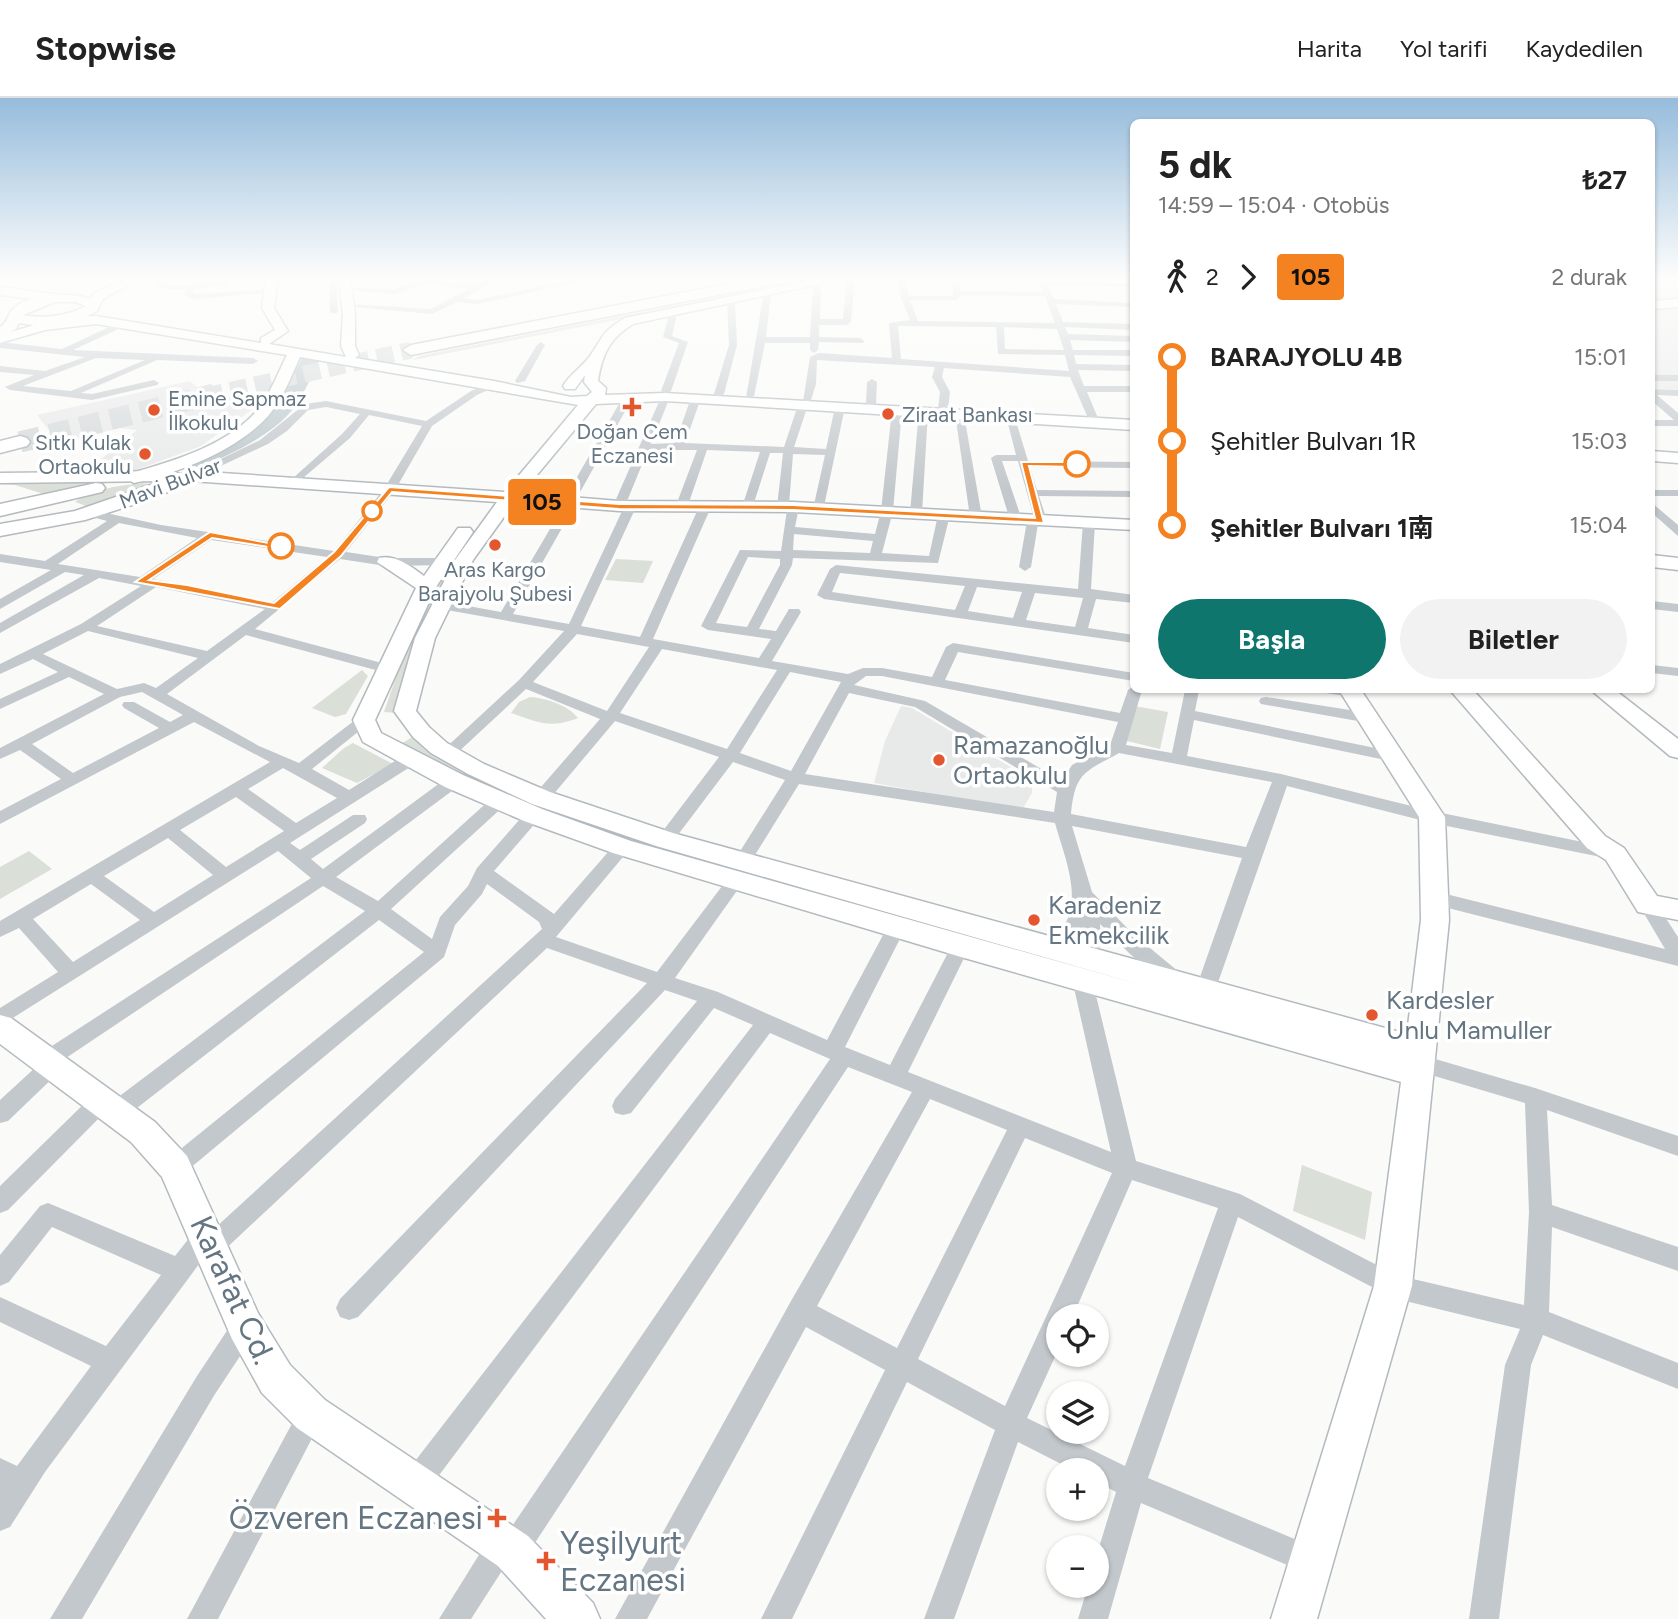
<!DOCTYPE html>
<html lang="tr">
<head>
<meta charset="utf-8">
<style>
  :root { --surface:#fff; --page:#f2f2f2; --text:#222; --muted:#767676; --line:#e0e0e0; --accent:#0f766e }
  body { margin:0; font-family:Figtree,"Noto Sans SC",sans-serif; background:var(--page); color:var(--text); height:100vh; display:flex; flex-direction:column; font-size:26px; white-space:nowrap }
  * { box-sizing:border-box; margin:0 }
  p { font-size:23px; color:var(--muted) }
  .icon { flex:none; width:38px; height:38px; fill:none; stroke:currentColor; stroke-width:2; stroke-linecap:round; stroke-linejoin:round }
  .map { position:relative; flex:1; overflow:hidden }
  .sheet { position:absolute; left:1130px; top:21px; width:525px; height:574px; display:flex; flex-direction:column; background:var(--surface); border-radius:10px; box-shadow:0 2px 5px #0004 }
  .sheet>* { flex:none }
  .badge { padding:0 14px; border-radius:5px; font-size:24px; line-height:46px }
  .tools { position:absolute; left:1046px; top:1206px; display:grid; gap:14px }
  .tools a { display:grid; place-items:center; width:63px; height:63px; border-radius:50%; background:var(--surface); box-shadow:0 2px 5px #0004; font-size:35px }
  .map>.badge { position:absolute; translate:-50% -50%; box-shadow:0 0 0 4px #fff }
  .legs { display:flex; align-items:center; gap:10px; height:77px; padding:0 28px; font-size:23px }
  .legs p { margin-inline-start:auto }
  .head { display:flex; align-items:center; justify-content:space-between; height:119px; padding:0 28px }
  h1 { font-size:38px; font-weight:700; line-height:52px }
  .action { display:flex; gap:14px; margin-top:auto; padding:14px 28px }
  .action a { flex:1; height:80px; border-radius:42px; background:var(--accent); color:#fff; font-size:28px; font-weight:700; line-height:80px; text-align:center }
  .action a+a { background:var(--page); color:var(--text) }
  ul { padding:0 28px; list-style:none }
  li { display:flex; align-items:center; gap:24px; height:84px; font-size:26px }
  li i { display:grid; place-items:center; width:10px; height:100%; margin:0 9px; background:currentColor }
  li i::after { content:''; width:18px; height:18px; margin:-9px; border:5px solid; border-radius:50%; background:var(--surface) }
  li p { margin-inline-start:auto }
  li:first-child i { background:linear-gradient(#0000 50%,currentColor 0) }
  li:last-child i { background:linear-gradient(currentColor 50%,#0000 0) }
  header { display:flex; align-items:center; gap:42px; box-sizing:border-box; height:98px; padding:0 35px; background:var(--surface); border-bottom:2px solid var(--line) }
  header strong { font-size:33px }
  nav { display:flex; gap:38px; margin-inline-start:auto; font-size:24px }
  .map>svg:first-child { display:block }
  .built { fill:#e8e9e9 }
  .green { fill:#dadfd7 }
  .water { fill:#bbc7cb }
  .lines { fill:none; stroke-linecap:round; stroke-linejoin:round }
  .canal { fill:#bbc7cb; fill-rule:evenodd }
  .highway-tunnel-far1 { stroke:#d5d9db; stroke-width:17; stroke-dasharray:17 8; stroke-linecap:butt }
  .highway-tunnel { stroke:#d5d9db; stroke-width:21; stroke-dasharray:21 10; stroke-linecap:butt }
  .secondary-casing { stroke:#b3babf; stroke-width:3 }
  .primary-casing { stroke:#b5babe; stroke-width:3 }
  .highway-casing { stroke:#b4b9bd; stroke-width:3 }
  .street { fill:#c3c8cc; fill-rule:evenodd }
  .secondary { fill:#fff; fill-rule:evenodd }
  .primary { fill:#fff; fill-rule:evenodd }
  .highway { fill:#fff; fill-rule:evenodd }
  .line-1 { fill:#f58220; stroke:#fff; stroke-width:2 }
  .poi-dot { fill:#e4572e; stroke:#fff; stroke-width:2.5 }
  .stop-1-dot { fill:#fff; stroke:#f58220; stroke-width:3.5 }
  .labels { text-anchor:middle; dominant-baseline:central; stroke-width:7; stroke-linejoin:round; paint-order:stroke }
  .far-poi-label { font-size:21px; fill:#657683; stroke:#fff; text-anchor:start }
  .far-street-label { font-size:21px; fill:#657683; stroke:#fff }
  .poi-label { font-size:26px; fill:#657683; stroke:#fff; text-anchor:start }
  .near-street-label { font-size:32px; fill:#657683; stroke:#fff }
  .near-poi-label { font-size:32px; fill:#657683; stroke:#fff; text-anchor:end }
</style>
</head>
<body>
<header>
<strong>Stopwise</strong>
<nav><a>Harita</a><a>Yol tarifi</a><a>Kaydedilen</a></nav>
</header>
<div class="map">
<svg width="1678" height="1521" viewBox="0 0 1678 1521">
  <rect width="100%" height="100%" fill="#fafaf8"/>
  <!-- built -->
  <path class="built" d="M1652 179H1678V200L1652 202Z
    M1678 211V292L1652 290V212Z
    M190 283 212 301 266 293 257 308 201 348 128 375 83 376 137 332 120 330 59 345 37 317Z
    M901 608 912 610 1032 682V695L1022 712 874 685 885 643Z"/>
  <!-- green -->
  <path class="green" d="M818 179H835L413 262 419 258Z
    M0 383 107 384V385L50 398 15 387 0 386Z
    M143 385 155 387 89 409 75 404C92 391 122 387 143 385Z
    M616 461 653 463 643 485 605 482Z
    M449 468H454C431 513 399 563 397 615L384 614 408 544Z
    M362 572 368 578 346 616 335 619 312 610Z
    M530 599C546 600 568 607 578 620 550 631 537 624 511 615L519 604Z
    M1134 608 1168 614 1160 651 1123 642Z
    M417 636 464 673 1073 865 1072 873 572 726 505 699 401 646Z
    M353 645 393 666 357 685 322 670 344 650Z
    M29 753 52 771 0 801V769Z
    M1302 1067 1372 1094 1365 1142 1293 1113Z"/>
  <!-- water -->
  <path class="water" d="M302 260 319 263C311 279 304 297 293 311 270 339 232 355 200 370L187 365 267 317 281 299Z"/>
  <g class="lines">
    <!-- canal -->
    <path class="canal" d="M329 179H336L338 214 334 216 330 214Z"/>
    <!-- highway-tunnel-far1 -->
    <path class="highway-tunnel-far1" d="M206 298 411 252"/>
    <!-- highway-tunnel -->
    <path class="highway-tunnel" d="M20 344 214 296"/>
    <!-- secondary casing -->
    <g class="secondary-casing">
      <path id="secondary" d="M266 179H278L274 210 288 233 269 246 346 259 341 248 343 216 338 179H350L355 216V248L359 257 355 260 494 283 571 299 587 298 592 294 584 284 585 277 575 291H565L563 288C570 276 582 269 590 258 604 238 601 234 625 220L826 179H851L633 226C610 240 602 256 598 283L606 290 605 297 665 295 1134 322V332L665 303 596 306 522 395 619 403 793 404 1134 422V432L793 414 619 413 514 405 473 462 435 540 416 613 429 629 447 645 484 666 550 694 673 735 1407 936 1421 822 1419 719 1339 592H1361L1445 719 1449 822 1412 1188 1317 1521H1271L1374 1188 1401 984 961 859 613 755 524 723 445 689 363 644 353 622 416 490 377 464 379 460C395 456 412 469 424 478L458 430H470L473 434 436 489 375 622 381 635 463 677 542 711 631 743 1145 888 656 748 532 706 468 676 431 655 413 639 394 613 415 540 455 462 497 404 191 383 183 378 191 373 505 394 578 307 300 259C291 279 283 300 269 317 237 353 180 374 134 385L126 380 128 376C173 363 234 346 262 306 272 291 279 273 287 257L96 226 45 232 0 245V237L45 224 47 220 96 218 261 245V240L275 232 262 210Z
        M0 189 56 196 62 200 56 204 0 197Z
        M1678 201V209L1652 211V203Z
        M1652 353 1678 355V365L1652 363Z
        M1652 457 1678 460V472L1652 469Z
        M1450 592H1473L1605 738 1624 750 1657 798 1678 802V822L1638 814 1606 762 1587 750Z
        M1591 592H1615L1678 641V660L1670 658Z
        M0 917 11 920 155 1024 187 1058 258 1215 290 1267 325 1302 528 1438 593 1505 600 1521H546L498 1468 297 1330 262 1295 232 1241 162 1079 131 1044 0 946Z"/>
    </g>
    <!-- primary casing -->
    <g class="primary-casing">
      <path id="primary" d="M127 179H143L103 201 97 213 82 221 38 228 19 225 16 231 0 239V229C8 224 7 217 13 211 28 195 71 194 91 201L93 196ZM55 204H75L86 208C67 218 44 221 23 217Z
        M172 373 180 376 191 373 200 378 197 382 148 402 85 422 0 438V426L75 413 162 383 0 385V375Z
        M96 385 102 386 105 390 102 394 0 418V406Z"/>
    </g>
    <!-- highway casing -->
    <g class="highway-casing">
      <path id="highway" d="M763 179H796L789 183 411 257 403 252 411 247Z
        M20 338 27 340 30 344 27 348 0 355V343Z"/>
    </g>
    <!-- street -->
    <path class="street" d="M154 179 169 181 167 187H192L233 179 226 186 195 191 192 194 196 196 269 192 273 194 194 201 185 197 186 191H164L157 188 160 185 131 180Z
      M412 179 476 187 491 179H502L464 200 477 202 585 179H603L477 206 457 204 432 216 343 208 347 206 431 211 469 191 427 185 395 196 341 191 345 189 394 192 417 184 412 183Z
      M847 179H855L851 224 847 227H819V239L860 240 864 243 863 245 819 244 818 252 814 255 810 252V245H765L754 298 746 300 764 194 771 196 766 239H810L813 186 817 184 821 186 820 221H843Z
      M897 179H905L909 198H953L951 179H959L960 193 1043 194 1037 179H1045L1046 183 1134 185V189L1048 187 1054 201 1134 205V209L1056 206 1063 224 1134 226V232L1065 229 1068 236 1134 238V244L1070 242 1073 252H1134V258L1074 257 1076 266 1134 267V273L1078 272 1084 288H1134V294H1087L1098 320 1093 323 1088 320 1070 279 944 270 942 279 950 294 948 311 943 314 938 311 940 294 932 279 935 269 817 262 816 286 811 302 806 305 808 307 794 349 826 351 835 309 840 306 845 309 823 413 813 411 825 357 793 356 789 407 799 409 795 429 875 436 881 413 892 312 897 309 902 312 893 413 882 455 929 458 938 417 944 413 950 417 938 465 793 460 792 467 759 531 776 533 789 511H799L801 514 772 563 848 576 863 570H882L932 579 946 549 953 545 1134 575V583L958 554 945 582 1120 615 1128 592 1134 588V592H1142L1126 647 1172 655 1185 592H1199L1195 613 1395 654 1403 659 1395 664 1194 622 1187 658 1281 676 1432 713 1617 751 1620 755 1611 761 1432 725 1287 688 1215 893 1212 898 1205 901 1198 898 1195 893 1242 760 1072 728 1092 794 1133 836 1179 874 1182 879 1179 884 1172 887 1165 884 1130 856 1100 826 1101 841 1092 881 1136 1063 1240 1096 1396 1177 1524 1207 1529 1114 1525 1005 1411 971 1408 965 1411 959 1418 956 1535 990 1678 1038V1058L1547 1012 1552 1107 1678 1149V1173L1552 1129 1549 1214 1678 1265V1291L1543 1237 1531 1267 1499 1521H1469L1505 1267 1520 1231 1393 1200 1238 1119 1148 1380 1321 1452 1326 1462 1321 1472 1311 1477 1141 1405 1108 1521H1078L1088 1488H1097V1456L1116 1394 1097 1384V1372H1073L1018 1344 954 1521H924L995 1332 907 1284 792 1521H761L885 1272 806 1229 647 1521H615L791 1203 912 994 848 969 523 1463 513 1468 507 1465 471 1521H439L492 1436 502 1431 508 1434 830 961 770 935 425 1396 415 1400 405 1396 401 1386 405 1376 753 927 714 910 631 1015 623 1017 615 1015 612 1008 615 1001 697 903 665 892 358 1219 349 1222 340 1219 336 1210 340 1201 647 885 547 850 219 1157 211 1160 205 1158 45 1374 10 1429 0 1433V1360L17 1368 91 1268 0 1224V1199L106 1248 161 1177 52 1129 9 1184 0 1188V1157L40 1108 48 1105 175 1158 198 1129 206 1126 215 1130 542 831 539 824 487 786 482 796 455 827 444 859 183 1076 175 1079 167 1076 164 1069 167 1062 424 854 379 822 124 1020 116 1022 108 1020 105 1014 8 1112 0 1115V1088L94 996 102 994 110 996 113 1003 365 813 323 788 60 964 62 968 59 974 8 1023 0 1025V1002L37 968 35 963 38 957 311 780 278 753 0 928V910L58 874 19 830 0 839V823L270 664 194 624 0 726V713L61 681 20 652 0 661V650L104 596 69 579 0 611V601L58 574 33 561 0 576V566L81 526 141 488 99 480 0 535V525L84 477 65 474 0 511V501L51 472 0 464V456L45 463 107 423 84 417 82 415 88 411 161 427 334 453 384 391 422 328 369 317 350 340 296 386 290 383 292 381 342 336 360 316 326 309 308 312 287 333 268 346 195 380 185 378 260 342 305 306 326 303 426 323 471 293 494 284 499 287 477 297 432 328 395 392 346 454 386 460H442L448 464 446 467 386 468 340 461 255 531 393 568V574H383L246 537 167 596 259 648 299 665 359 619H369L372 622 369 625 312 671 349 692 406 656H418L420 660 418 664 290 745 300 752 353 717H365L367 721 365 725 311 761 323 771 448 679H460L462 683 460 687 336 779 378 803 493 699H505L507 703 505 707 391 811 432 841 440 819 468 788 477 770 527 713 533 711 541 717 539 721 494 773 554 816 616 745H628L631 749 628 753 556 839 657 874 729 779H741L744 783 741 787 675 880 718 894 827 942 890 824H904L906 829 845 949 890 967 954 843H968L970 848 908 974 1111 1054 1072 881 1083 841 1081 830C1073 845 1055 860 1037 854L1035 849C1040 840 1054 839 1061 831 1085 804 1063 755 1055 725L799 686 747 770 741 772 732 766 785 682 733 664 671 746 665 748 656 742 719 659 615 623 547 704H535L533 700 535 696 600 621 526 591 454 658H442L440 655 519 582 564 533 441 511 434 507 441 503 501 514 560 414 570 416 513 516 569 526 624 409 630 406 636 409 581 528 640 539 699 409 705 406 711 409 653 541 759 560 771 541 708 532 701 528 740 452 781 453 787 412 777 409 783 355H770L752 411 742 409 760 354 707 352 687 410 681 413 675 410 697 352H648L625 408 619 411 613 408 662 297 670 299 651 346 675 345 691 300 696 297 701 300 685 345 784 349 798 307 803 304 810 259 819 255 892 260 889 225 910 222 901 200ZM961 197 1045 198 1055 225 918 223 910 202H957ZM898 228 996 229 998 256 1065 257 1069 273 901 261ZM1004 229 1057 231 1064 252 1005 251ZM119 425 197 440 140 479 58 466ZM794 436 873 443 870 455 793 452ZM211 442 327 459 273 504 153 481ZM748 459 780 461V467L747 529 716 525ZM156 489 265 511 207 553 97 528ZM88 533 198 560 156 590 144 585 117 591 43 556ZM577 536 649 549 607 613 533 584ZM662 551 777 572 727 651 620 615ZM790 574 841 584 791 673 740 655ZM866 578H882L1118 624 1110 647 1072 667 1062 683 925 603 854 587ZM142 594 183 617 170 624 134 604H124L122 607 124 610 159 630 73 675 32 646 120 599ZM849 595 915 609 1057 694 1054 714 805 676ZM1119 655 1272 684 1246 749 1071 716C1075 674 1085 674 1119 655ZM283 670 337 700 296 725 248 691ZM236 699 284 733 226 769 180 732ZM168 740 213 777 154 814 104 778ZM91 786 140 822 73 864 33 821ZM930 1001 1007 1032 897 1250 817 1208ZM1025 1040 1112 1075 1005 1308 918 1261ZM1132 1082 1218 1110 1125 1368 1027 1320 1059 1250V1218H1073Z
      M731 201 735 203 737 247 724 296 719 299 714 296 729 247 727 203Z
      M664 213 676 220 672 238 688 244 671 293 666 296 661 293 679 245 663 239 668 221 660 216Z
      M122 223 125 228 73 252 253 260 258 263 253 266 157 262 81 295 92 296 154 282 159 285 157 287 92 302 10 292 5 289 34 277 0 274V268L45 273 85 259 0 250V244L62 251ZM96 260 145 262 71 293 23 288Z
      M541 244 545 247 525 283 517 285 515 283 537 247Z
      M1652 277H1678V283H1652Z
      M872 281 877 284 876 306 871 309 866 306 867 284Z
      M1652 291 1678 292V298L1657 297 1678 315V328H1652V322H1674L1652 303Z
      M628 296 633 299 574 405 564 407 562 405 623 299Z
      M919 312 928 314 922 415 916 419 910 415Z
      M955 315 964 317 982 419 976 423 970 419Z
      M1006 318 1015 320 1028 363 1134 364V370L1030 369 1037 392 1134 393V399L1039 398 1047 423 1038 426 1031 469 1025 473 1019 469 1027 423 1034 420 1018 363H1002L1022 422 1016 426 1010 422 991 360 996 357H1016Z
      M1652 392H1678V398H1652Z
      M1652 405 1678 427V438L1652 415Z
      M1089 421 1095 425 1091 491 1134 497V505L1096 501 1088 530 1134 537V545L824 501 817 497 830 471 836 467 1078 491 1083 425ZM840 475 965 488 955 512 832 494ZM977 489 1022 494 1013 520 968 513ZM1035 495 1083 500 1075 529 1026 522Z
      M1652 503 1678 506V514L1652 511Z
      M1652 567 1678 570V578L1652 575Z
      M1324 592H1357L1360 595 1353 599 1326 595Z
      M1266 599 1369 615 1377 620 1369 625 1261 606 1259 603 1261 600Z
      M1434 793 1665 851 1639 807 1642 802H1654L1678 839V868L1428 805 1425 800 1428 795Z
      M245 1215 254 1219 258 1228 254 1237 215 1296 82 1521H50L197 1278 236 1219Z
      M311 1303 320 1307 324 1316 320 1325 218 1521H187L302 1307Z"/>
    <!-- secondary -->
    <use href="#secondary" class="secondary"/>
    <!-- primary -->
    <use href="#primary" class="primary"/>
    <!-- highway -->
    <use href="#highway" class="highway"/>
  </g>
  <!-- sky -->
  <linearGradient id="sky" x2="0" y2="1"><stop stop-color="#96bcdc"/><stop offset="0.46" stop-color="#fdfdfc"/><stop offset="1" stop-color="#fdfdfc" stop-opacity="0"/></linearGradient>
  <rect width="1678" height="392" fill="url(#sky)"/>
  <!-- line-1 -->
  <path class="line-1" d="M1021 364H1077L1081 366 1077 369 1029 368 1044 425 793 412 619 411 392 394 341 458 280 511 135 484 210 434 285 448 281 451 212 440 149 482 187 487 274 505 334 454 389 389 619 406 793 407 1035 420Z"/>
  <!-- markers -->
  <g class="poi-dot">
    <path d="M628.5 298.5h7v7h7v7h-7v7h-7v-7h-7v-7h7z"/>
    <circle cx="154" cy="312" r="7"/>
    <circle cx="888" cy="316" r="7"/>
    <circle cx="145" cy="356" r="7"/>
    <circle cx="495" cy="447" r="7"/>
    <circle cx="939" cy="662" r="7"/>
    <circle cx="1034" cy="822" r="7"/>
    <circle cx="1372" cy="917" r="7"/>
    <path d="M493.5 1409.5h7v7h7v7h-7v7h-7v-7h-7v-7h7z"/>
    <path d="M542.5 1452.5h7v7h7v7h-7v7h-7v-7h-7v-7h7z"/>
  </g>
  <g class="stop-1-dot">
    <circle cx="1077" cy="366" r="12"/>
    <circle cx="372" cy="413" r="9"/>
    <circle cx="281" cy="448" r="12"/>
  </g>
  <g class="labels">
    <!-- far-poi labels -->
    <g class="far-poi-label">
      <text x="168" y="300">Emine Sapmaz<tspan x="168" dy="24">İlkokulu</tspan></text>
      <text x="902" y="316">Ziraat Bankası</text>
      <text x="632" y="333" text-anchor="middle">Doğan Cem<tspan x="632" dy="24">Eczanesi</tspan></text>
      <text x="131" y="344" text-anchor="end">Sıtkı Kulak<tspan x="131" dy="24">Ortaokulu</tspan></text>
      <text x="495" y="471" text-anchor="middle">Aras Kargo<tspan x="495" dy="24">Barajyolu Şubesi</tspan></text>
    </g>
    <!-- far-street labels -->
    <g class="far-street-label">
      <text transform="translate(170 385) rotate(-21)">Mavi Bulvar</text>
    </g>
    <!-- poi labels -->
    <g class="poi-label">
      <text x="953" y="647">Ramazanoğlu<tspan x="953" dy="30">Ortaokulu</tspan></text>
      <text x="1048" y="807">Karadeniz<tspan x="1048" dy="30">Ekmekcilik</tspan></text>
      <text x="1386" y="902">Kardesler<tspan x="1386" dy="30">Unlu Mamuller</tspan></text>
    </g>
    <!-- near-street labels -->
    <g class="near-street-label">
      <text transform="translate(233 1192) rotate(65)">Karafat Cd.</text>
    </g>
    <!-- near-poi labels -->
    <g class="near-poi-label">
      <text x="483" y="1420">Özveren Eczanesi</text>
      <text x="560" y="1445" text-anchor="start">Yeşilyurt<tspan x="560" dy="37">Eczanesi</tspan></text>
    </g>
  </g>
</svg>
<div class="tools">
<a><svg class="icon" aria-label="locate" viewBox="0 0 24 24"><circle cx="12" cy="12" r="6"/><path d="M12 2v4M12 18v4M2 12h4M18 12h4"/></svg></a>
<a><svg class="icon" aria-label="layers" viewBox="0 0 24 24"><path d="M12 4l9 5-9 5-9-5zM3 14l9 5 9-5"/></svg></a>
<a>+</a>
<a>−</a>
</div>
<b class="badge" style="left:542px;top:404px;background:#f58220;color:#111">105</b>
<section class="sheet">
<div class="head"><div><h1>5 dk</h1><p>14:59 – 15:04 · Otobüs</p></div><b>₺27</b></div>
<div class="legs"><svg class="icon" aria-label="walk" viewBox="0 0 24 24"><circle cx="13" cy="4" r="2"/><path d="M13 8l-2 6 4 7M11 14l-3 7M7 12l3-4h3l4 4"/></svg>2<svg class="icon" aria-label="forward" viewBox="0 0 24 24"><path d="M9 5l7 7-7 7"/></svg><b class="badge" style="background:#f58220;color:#111">105</b><p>2 durak</p></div>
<ul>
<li><i style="color:#f58220"></i><b>BARAJYOLU 4B</b><p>15:01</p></li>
<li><i style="color:#f58220"></i><span>Şehitler Bulvarı 1R</span><p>15:03</p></li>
<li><i style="color:#f58220"></i><b>Şehitler Bulvarı 1南</b><p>15:04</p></li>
</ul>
<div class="action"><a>Başla</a><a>Biletler</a></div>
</section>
</div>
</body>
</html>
